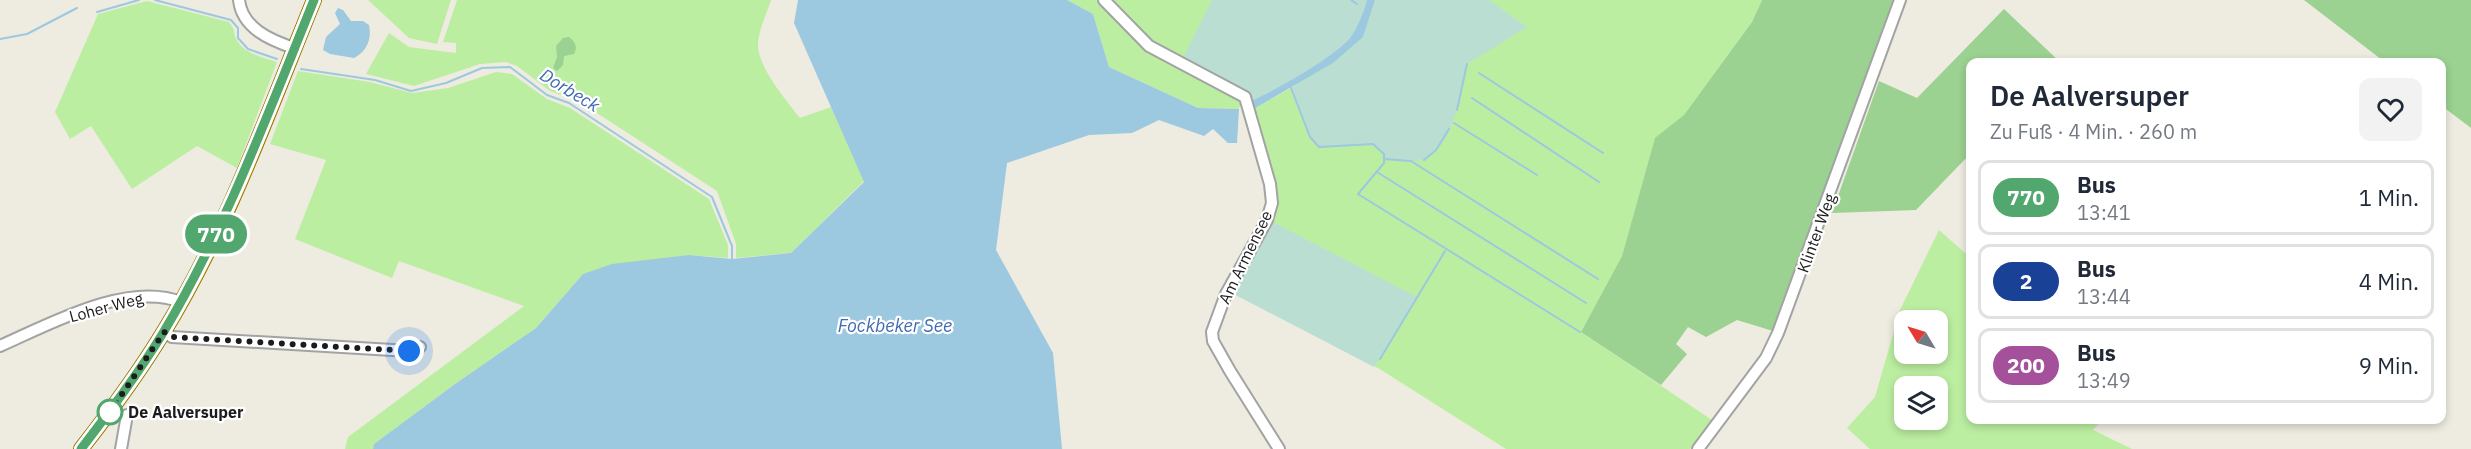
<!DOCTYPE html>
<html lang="de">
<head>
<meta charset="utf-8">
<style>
  :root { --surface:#fff; --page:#f2f2f3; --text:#1f2937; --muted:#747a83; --line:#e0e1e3 }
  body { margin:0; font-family:"IBM Plex Sans",sans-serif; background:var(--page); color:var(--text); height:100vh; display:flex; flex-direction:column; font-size:22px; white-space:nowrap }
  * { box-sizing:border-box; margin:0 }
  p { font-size:20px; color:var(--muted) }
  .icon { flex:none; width:33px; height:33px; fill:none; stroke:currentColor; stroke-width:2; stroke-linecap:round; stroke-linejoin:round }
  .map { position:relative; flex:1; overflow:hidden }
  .details { position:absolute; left:1966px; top:58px; width:480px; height:366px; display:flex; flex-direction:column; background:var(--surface); border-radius:12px; box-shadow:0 3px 9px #0003 }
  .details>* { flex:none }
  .badge { padding:0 12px; border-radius:20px; font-size:21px; line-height:39px }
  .needle { width:39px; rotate:308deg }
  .fabs { position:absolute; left:1894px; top:310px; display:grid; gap:12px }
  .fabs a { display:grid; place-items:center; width:54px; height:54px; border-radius:12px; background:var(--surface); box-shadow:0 3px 9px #0003; font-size:30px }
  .you { position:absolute; width:30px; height:30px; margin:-15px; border:4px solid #fff; border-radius:50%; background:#1a73e8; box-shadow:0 0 0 9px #1a73e833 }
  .map>.badge { position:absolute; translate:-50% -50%; box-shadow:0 0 0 3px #fff }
  .round { display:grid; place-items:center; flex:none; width:63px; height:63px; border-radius:12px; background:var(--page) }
  .headline { display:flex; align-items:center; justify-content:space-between; height:102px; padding:0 24px }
  h1 { font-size:28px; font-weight:600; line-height:45px }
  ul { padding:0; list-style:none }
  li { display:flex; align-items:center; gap:18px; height:75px; margin:0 12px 9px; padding:0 12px; border:3px solid var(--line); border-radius:12px }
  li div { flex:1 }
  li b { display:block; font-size:22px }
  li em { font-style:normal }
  li .badge { min-width:66px; font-weight:700; text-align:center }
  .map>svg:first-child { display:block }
  .grass { fill:#bceea1; fill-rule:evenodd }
  .forest { fill:#9bd191 }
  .wetland { fill:#bbded3 }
  .water { fill:#9cc8e0 }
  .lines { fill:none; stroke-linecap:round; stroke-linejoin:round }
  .stream { stroke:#9cc8e0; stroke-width:2 }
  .minor-casing { stroke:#a3a3a3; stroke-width:14 }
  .major-casing { stroke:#937600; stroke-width:16 }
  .minor { stroke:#fff; stroke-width:10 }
  .major { stroke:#ffdf94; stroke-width:14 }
  .line-casing { stroke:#fff; stroke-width:14 }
  .line { stroke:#51a76d; stroke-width:9 }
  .walk { stroke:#1c1c1c; stroke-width:6; stroke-dasharray:0 10.8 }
  .stop-dot { fill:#fff; stroke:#51a76d; stroke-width:3 }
  .labels { text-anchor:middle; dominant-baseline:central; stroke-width:4.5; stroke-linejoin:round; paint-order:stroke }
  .street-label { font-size:16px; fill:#1c1c1c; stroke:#fff }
  .stop-label { font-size:16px; font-weight:bold; fill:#1c1c1c; stroke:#fff; text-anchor:start }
  .water-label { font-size:18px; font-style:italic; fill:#416ab2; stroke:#fff }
</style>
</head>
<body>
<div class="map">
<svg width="2471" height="449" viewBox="0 0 2471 449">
  <rect width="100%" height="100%" fill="#eeebe0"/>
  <!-- grass -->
  <path class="grass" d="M368 0H451L437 44 409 38Z
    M457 0H771C767 13 758 31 758 45 758 68 787 101 800 118L831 107 864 181 791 253 736 258V244L717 191 580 102 550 91 517 66 506 62 480 64 414 86 366 74 389 33 409 47 456 53V43L443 42Z
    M1067 0H1100L1146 49 1243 98 1239 109 1198 108 1109 67 1093 14Z
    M1110 0H1367L1248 102 1152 43Z
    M1375 0H1762L1752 22 1684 115 1655 139 1622 256 1581 332 1712 420 1690 449H1506L1378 368 1230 292 1276 204 1252 110 1291 88 1363 37Z
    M147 1 229 22C236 30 233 34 237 40 244 54 263 57 277 62L237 168 197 146 132 189 91 126 70 139 55 112 98 14Z
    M298 71 370 82 412 93 448 88 496 72 512 74 547 99 570 108 709 199 728 245V258L689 255 583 274 536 328 455 384 374 444 373 449H345L348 437 524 306 399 261 392 278 295 239 326 160 270 144Z
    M1939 230 1971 258V420H2102L2093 430 2132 449H1870L1847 428 1875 397 1900 310ZM1905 321H1938V354H1905ZM1905 387H1938V420H1905Z"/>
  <!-- forest -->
  <path class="forest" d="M1762 0H1893L1773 331 1737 320 1706 337 1688 327 1676 344 1687 354 1661 385 1581 332 1622 256 1655 138 1684 115 1752 22Z
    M2304 0H2471V128L2442 106V63H2386Z
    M2004 9 2060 62 1971 63V153L1916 210 1832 213 1879 81 1917 98Z
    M569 37C575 42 578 46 574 54L564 56 563 65 557 71 553 68 557 57 556 46 563 38Z"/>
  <!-- wetland -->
  <path class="wetland" d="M1212 0H1367C1363 13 1358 27 1350 38 1334 58 1273 92 1248 102L1182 60Z
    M1375 0H1489L1527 27 1467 64C1461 91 1453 151 1422 160 1411 163 1396 160 1384 159V154L1373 144 1319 147 1310 137 1291 88 1333 63 1363 37Z
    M1271 221 1417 297 1374 367 1230 292Z"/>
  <!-- water -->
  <path class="water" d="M798 0H1067L1093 14 1109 67 1198 108 1239 109 1237 143H1228L1213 129 1204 136 1159 120 1132 133 1089 135 1007 163 996 250 1053 353 1062 449H373L374 444 455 384 536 328 583 274 612 264 689 255 732 259 791 253 864 182 794 23Z
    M1367 0H1375L1363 37 1333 63 1252 110 1248 102C1273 92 1333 58 1350 38 1358 27 1363 13 1367 0Z
    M338 8 343 10 351 21H363L369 25C372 39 367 51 354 58L330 54 323 50 326 37 340 24 335 13Z"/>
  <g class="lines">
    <!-- stream -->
    <path class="stream" d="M155 0 231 20 238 28V38L248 49 277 59
      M1351 0 1357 4
      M97 12 139 0
      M0 39 27 34 77 8
      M301 69 375 80 411 91 446 83 482 68 510 67 547 95 569 103 712 197 732 246V259
      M1479 73 1603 153
      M1291 88 1310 137 1319 147 1373 144 1384 154V163L1358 194 1580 332
      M1472 98 1599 182
      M1457 110 1467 64
      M1454 123 1537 175
      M1384 159 1411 161 1598 279
      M1424 160 1436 150 1449 129
      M1377 172 1586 303
      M1380 359 1445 251"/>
    <!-- minor casing -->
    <g class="minor-casing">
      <path id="minor" d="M239 0C242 28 270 40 294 48
        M1104 0 1149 46 1245 97 1270 184 1272 203 1267 220 1226 294 1212 332 1213 341 1230 371 1279 449
        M164 332 172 337 409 351 420 347
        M0 346C50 324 127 281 181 302
        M121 449 127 415
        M1698 449 1766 358 1778 333 1900 0"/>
    </g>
    <!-- major casing -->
    <g class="major-casing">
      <path id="major" d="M81 449C110 412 138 374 163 333 227 229 268 113 314 0"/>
    </g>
    <!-- minor -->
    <use href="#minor" class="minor"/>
    <!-- major -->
    <use href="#major" class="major"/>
  </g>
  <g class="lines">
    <!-- line casing -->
    <g class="line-casing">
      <path id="line" d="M81 449C110 411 138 374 163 333 226 228 268 113 314 0"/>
    </g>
    <!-- line -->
    <use href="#line" class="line"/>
    <!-- walk -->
    <path class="walk" d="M110 412 164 332 172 337 409 351"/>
  </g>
  <!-- markers -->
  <circle class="stop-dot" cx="110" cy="412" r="12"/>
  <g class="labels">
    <!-- street labels -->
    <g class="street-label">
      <text transform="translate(1816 233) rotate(-70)">Klinter Weg</text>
      <text transform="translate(1245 257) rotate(-64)">Am Armensee</text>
      <text transform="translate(106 307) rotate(-15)">Loher Weg</text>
    </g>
    <!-- stop labels -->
    <g class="stop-label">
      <text x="128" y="412">De Aalversuper</text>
    </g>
    <!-- water labels -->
    <g class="water-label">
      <text transform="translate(570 90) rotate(31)">Dorbeck</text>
      <text x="895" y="325">Fockbeker See</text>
    </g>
  </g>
</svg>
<div class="fabs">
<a><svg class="needle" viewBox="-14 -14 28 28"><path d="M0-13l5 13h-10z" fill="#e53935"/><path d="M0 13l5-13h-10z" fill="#747a83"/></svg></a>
<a><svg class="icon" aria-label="layers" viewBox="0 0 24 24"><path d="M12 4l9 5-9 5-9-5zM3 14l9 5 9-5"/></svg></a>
</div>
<div class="you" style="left:409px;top:351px"></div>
<b class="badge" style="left:216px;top:234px;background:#51a76d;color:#fff">770</b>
<section class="details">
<div class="headline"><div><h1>De Aalversuper</h1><p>Zu Fuß · 4 Min. · 260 m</p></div><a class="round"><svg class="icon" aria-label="heart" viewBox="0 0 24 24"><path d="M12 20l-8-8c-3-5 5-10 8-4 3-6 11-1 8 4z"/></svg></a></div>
<ul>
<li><span class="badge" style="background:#51a76d;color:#fff">770</span><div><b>Bus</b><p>13:41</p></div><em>1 Min.</em></li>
<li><span class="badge" style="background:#194196;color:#fff">2</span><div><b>Bus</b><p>13:44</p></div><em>4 Min.</em></li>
<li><span class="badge" style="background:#a4509a;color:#fff">200</span><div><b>Bus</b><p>13:49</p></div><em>9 Min.</em></li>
</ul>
</section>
</div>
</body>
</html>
